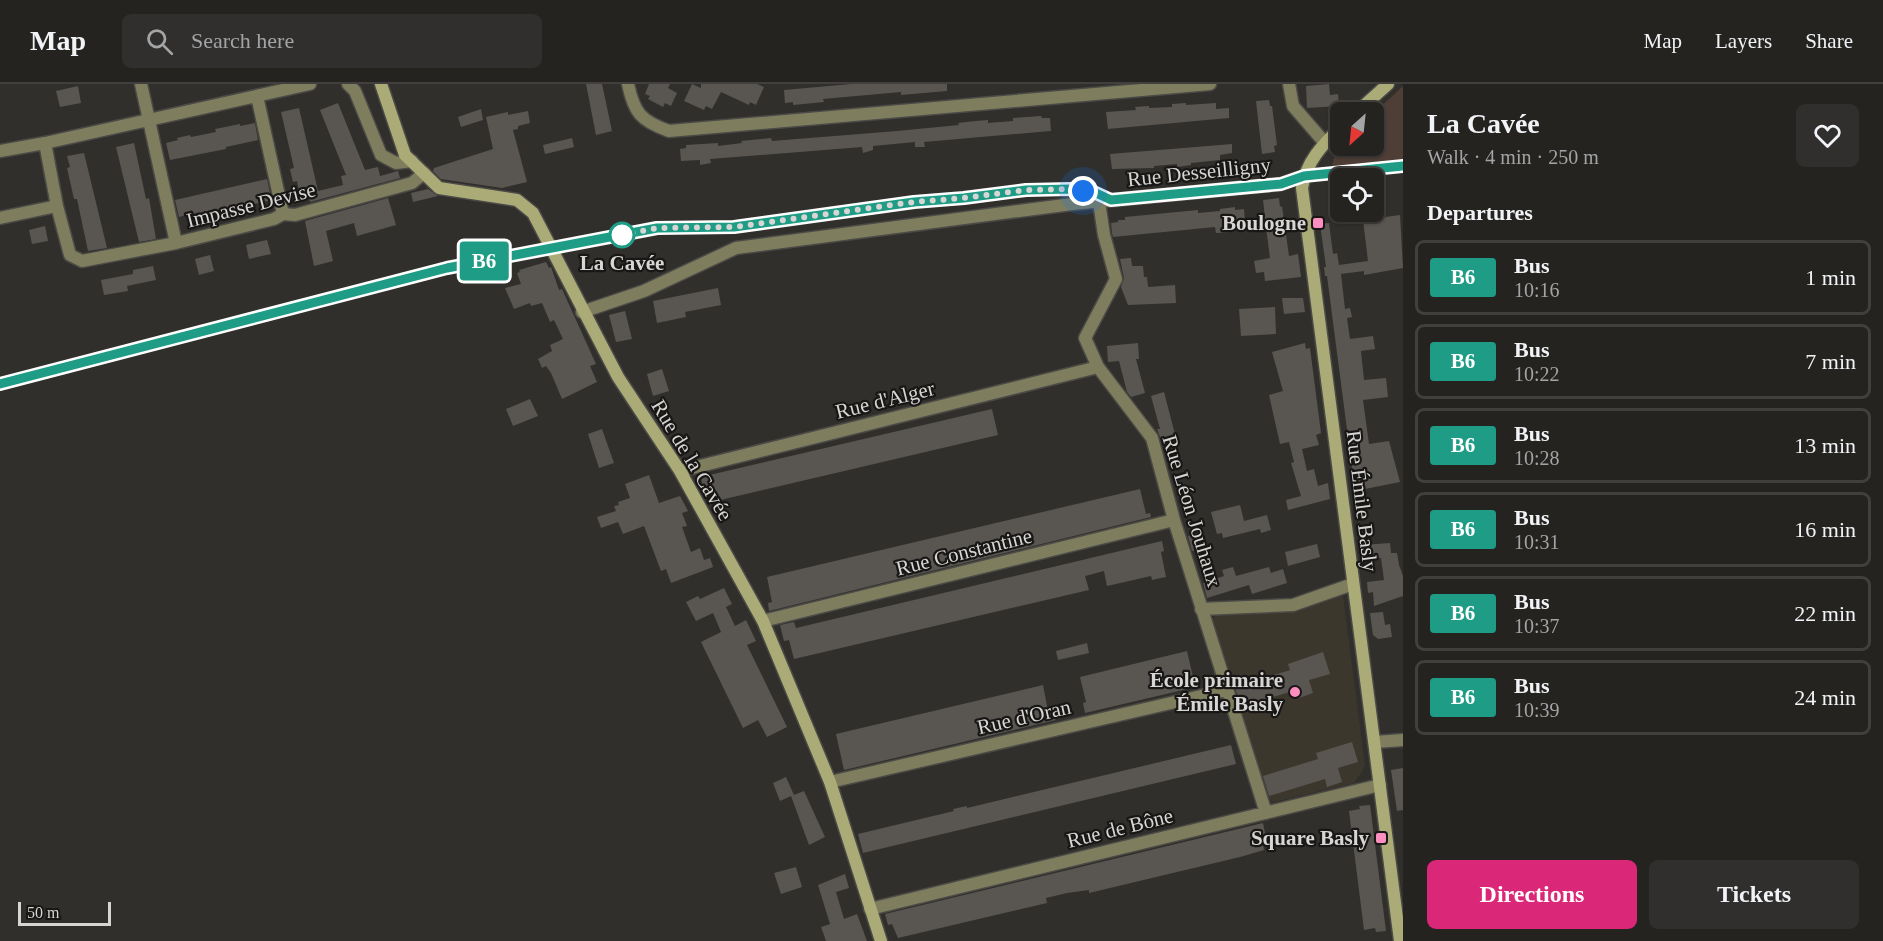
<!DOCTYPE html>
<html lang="en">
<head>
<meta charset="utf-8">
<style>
  :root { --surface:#242320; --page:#302f2d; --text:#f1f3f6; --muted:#a3a4a5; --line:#41403e; --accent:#db2777 }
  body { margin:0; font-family:Georgia,serif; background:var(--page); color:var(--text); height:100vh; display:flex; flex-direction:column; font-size:22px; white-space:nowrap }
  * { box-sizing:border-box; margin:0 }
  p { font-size:20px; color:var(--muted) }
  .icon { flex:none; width:33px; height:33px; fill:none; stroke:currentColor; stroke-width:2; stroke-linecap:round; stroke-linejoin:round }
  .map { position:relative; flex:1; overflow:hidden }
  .drawer { display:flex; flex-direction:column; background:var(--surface); width:480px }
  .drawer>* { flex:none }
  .badge { padding:0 12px; border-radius:4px; font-size:21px; line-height:39px }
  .needle { width:39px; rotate:207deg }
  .fabs { position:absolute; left:1330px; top:18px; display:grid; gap:12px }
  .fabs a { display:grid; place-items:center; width:54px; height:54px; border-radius:9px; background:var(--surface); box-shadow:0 2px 4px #0004,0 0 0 2px var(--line); font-size:30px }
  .scale { position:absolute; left:18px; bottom:15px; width:93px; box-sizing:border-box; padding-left:6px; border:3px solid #d7d6d4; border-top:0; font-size:16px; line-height:21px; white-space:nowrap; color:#d7d6d4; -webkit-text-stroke:4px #181715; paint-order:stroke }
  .you { position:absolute; width:30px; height:30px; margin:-15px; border:4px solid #fff; border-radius:50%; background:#1a73e8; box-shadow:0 0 0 9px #1a73e833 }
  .map>.badge { position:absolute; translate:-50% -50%; box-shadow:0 0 0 3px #fff }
  h2 { padding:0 24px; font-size:22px; line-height:54px }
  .round { display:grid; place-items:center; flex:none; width:63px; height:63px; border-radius:9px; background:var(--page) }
  .overview { display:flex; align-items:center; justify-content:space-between; height:102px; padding:0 24px }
  h1 { font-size:28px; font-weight:600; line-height:45px }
  .cta { display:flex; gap:12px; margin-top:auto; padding:12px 24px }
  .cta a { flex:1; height:69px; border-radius:9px; background:var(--accent); color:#fff; font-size:24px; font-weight:600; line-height:69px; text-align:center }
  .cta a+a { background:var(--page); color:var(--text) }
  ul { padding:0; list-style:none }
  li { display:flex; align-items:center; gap:18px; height:75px; margin:0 12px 9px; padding:0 12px; border:3px solid var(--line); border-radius:9px }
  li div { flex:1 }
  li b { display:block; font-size:22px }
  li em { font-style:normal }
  li .badge { min-width:66px; font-weight:700; text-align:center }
  header { display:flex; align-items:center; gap:36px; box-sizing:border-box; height:84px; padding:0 30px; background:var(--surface); border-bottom:2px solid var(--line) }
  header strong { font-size:28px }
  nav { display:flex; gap:33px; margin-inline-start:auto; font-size:21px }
  .search { width:420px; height:54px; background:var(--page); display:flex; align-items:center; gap:15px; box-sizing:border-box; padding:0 21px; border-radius:9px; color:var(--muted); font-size:22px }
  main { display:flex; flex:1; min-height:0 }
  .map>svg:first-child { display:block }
  .built { fill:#3b372d }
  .green { fill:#4f3e35 }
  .building { fill:#595652 }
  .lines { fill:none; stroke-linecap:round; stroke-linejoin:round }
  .lane-casing { stroke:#4b4a46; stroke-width:9 }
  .street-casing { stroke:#4b4a46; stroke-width:15 }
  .secondary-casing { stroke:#4b4a46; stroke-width:15 }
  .lane { stroke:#7e7e5e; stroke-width:6 }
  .street { stroke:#7e7e5e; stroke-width:12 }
  .secondary { stroke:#abab77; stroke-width:12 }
  .line-casing { stroke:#fff; stroke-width:14 }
  .line { stroke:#1e9c85; stroke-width:9 }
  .walk { stroke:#d7d6d4; stroke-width:6; stroke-dasharray:0 10.8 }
  .poi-dot { fill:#fd8ec0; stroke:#181715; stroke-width:2 }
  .stop-dot { fill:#fff; stroke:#1e9c85; stroke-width:3 }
  .labels { text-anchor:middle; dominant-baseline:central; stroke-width:4.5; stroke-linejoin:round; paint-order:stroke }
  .street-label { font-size:21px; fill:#d7d6d4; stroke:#181715 }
  .poi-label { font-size:21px; font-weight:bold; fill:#d7d6d4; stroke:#181715; text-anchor:end }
  .stop-label { font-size:21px; font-weight:bold; fill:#d7d6d4; stroke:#181715 }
</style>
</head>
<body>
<header>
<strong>Map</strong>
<div class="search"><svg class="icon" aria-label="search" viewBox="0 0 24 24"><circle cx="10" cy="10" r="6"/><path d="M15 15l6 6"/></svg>Search here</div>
<nav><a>Map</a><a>Layers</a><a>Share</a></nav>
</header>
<main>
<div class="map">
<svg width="1403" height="857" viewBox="0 0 1403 857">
  <rect width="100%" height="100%" fill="#302f2b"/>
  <!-- built -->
  <path class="built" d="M1338 510 1343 512 1365 681 1363 686 1354 699 1274 718 1268 715 1213 535 1215 530Z"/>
  <!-- green -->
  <path class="green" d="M1403 2V75L1332 82 1337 62 1341 59V62H1374V29Z"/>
  <!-- building -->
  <path class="building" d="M586 0H602L612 47 596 51Z
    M649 0H670L668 4 677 9 671 22 665 19 663 23 648 15 650 12 645 10Z
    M692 0 701 4V0H757L764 3 756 21 750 18 749 21 721 8 712 25 706 22 704 26 684 17Z
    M851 0H947V7L901 11V8L823 15 824 18 793 21V18L785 19 784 6Z
    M1329 0 1330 11 1338 10 1339 22 1307 24 1306 2Z
    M78 2 81 19 60 23 56 7Z
    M1269 16 1270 22H1272L1277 61 1274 62 1275 68 1262 70 1256 17Z
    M338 19 365 86 378 83 380 92 398 87 400 94 310 118 308 110 300 112 297 97 293 98 290 85 294 84 281 28 299 24 318 107 343 101 341 92 346 91 320 26Z
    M1186 19V21L1216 19V25L1229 24V34L1108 45 1106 28 1136 26 1135 23 1149 22V24L1172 23V20Z
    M481 25 483 36 461 43 458 33Z
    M528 27 530 39 518 42V45L513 46 527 98 502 104 441 95 433 87 434 84 493 65 486 33 508 28V31Z
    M1041 32 1042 34H1050L1051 47 924 58 925 63H915V58L873 62V66L863 69 862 63 710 75 711 79 700 81V76L681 77 680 65 686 64V61L718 59V62L742 59 741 57 771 54 772 57 897 47 959 41 958 39 976 37 988 36V39L1013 37V34Z
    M255 39 258 56 226 63V65L170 76 166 59 178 56 177 54 190 51 191 53 216 48 215 45 240 40V42Z
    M572 54 574 63 545 70 543 61Z
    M134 59 146 115 149 114 156 155 139 158 116 63Z
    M1232 60V69L1220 71V76L1191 79V81L1177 83V80L1154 82V84L1112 85 1110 70Z
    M84 69 107 164 88 167 77 115H74L67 84 70 83 67 72Z
    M267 95 270 109 267 110 268 117 201 131 200 128 179 133 175 116Z
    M428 105 438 112 413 118 411 109Z
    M388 114 396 141 357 152 354 139 326 147 333 177 314 182 305 137Z
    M1279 114 1280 123 1282 122 1289 172 1298 170 1301 193 1265 197 1264 188 1256 189 1254 177 1270 174 1266 143 1261 144 1260 133H1265L1263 116Z
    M1235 123V126L1244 125 1245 140 1230 142 1231 148 1216 149 1215 143 1113 153 1112 149 1111 139 1118 138V136H1125V133L1198 126V129L1220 127V125Z
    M1400 131 1403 184 1364 191V187L1341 190 1345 225 1350 224 1352 233 1347 234 1350 255 1373 252 1375 265 1361 267 1364 296 1386 294 1388 313 1363 316 1369 360 1389 357 1400 398 1355 407 1327 192H1325L1324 183H1326L1320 140 1329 139 1333 170 1337 169 1339 181 1368 177 1363 136Z
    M45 142 48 157 32 160 29 146Z
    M267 156 271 170 249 175 246 161Z
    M210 171 214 187 199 191 195 175Z
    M1131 174 1132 182H1143L1144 193H1147L1148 203 1175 201 1176 219 1128 221 1121 203 1124 194 1120 175Z
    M546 178 549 184 551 183 559 206 562 205 596 280 590 282 597 298 562 315 551 289 546 282 542 284 538 275 552 267 550 261 563 255 554 236 550 238 542 219 531 222 530 219 514 225 505 204 521 200 517 189 520 188 519 186Z
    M153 182 156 196 127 202 128 207 104 211 101 196 133 190V186Z
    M718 204 721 221 685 228 686 233 657 239 653 217Z
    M1282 214H1303L1305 228 1284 230Z
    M1275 223 1276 250 1241 252 1239 225Z
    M625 227 632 255 616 258 609 231Z
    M1138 259 1139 275H1136L1145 309 1131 313 1127 308 1119 277 1108 278 1107 262Z
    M1305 259 1306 265 1310 264 1321 349 1316 351 1319 361 1302 365 1307 387 1314 385 1318 402 1328 399 1330 415 1288 426 1286 416 1301 412 1291 379 1294 378 1289 358 1280 360 1269 311 1283 307 1272 268Z
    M662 285 669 307 653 312 647 290Z
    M1164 308 1176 354 1162 358 1157 345H1160L1151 312Z
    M530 315 538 332 513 342 506 325Z
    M992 325 998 351 712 418 708 402 703 404 701 393Z
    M602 345 614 379 599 384 588 350Z
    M649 391 659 419 680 412 688 427 682 429 687 442 682 443 691 468 700 464 704 476 710 474 713 483 671 499 666 485 661 487 644 442 623 450 618 438 601 444 597 433 616 427 614 422 619 421 618 418 630 414 625 400Z
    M1140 405 1146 430 1150 429 1151 433 769 527 768 519 772 518 767 493Z
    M1240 421 1244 437 1267 431 1271 446 1261 449 1260 445 1223 454 1222 449 1217 450 1211 428Z
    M1197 449 1199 465 1192 467 1188 452Z
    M1162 457 1164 467 1161 468 1166 493 1152 496 1151 492 1107 502 1104 487 1085 492 1089 506 794 575 789 556 784 557 780 541 794 538 796 544Z
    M1390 459 1391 469H1397L1399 481 1403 492V512L1374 522 1373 508 1368 509 1367 498 1384 496 1381 474 1364 476 1362 461Z
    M1317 460 1320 473 1288 482 1285 468Z
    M1233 483 1236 492 1269 483 1271 489 1283 485 1287 499 1252 510 1249 501 1207 514 1203 499 1224 492 1222 486Z
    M724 504 732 520 726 523 735 542 746 536 756 557 747 561 787 643 767 653 758 636 743 644 701 558 721 548 713 529 696 537 686 518 698 512 700 515Z
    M1383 528 1385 541 1390 540 1392 553 1378 555 1373 551 1370 529Z
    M1087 559 1089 569 1058 576 1056 567Z
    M1187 567 1193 593 1197 592 1200 602 1085 629 1083 619 1086 618 1080 593Z
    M1323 568 1330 590 1309 596 1313 609 1299 614 1296 606 1241 623 1235 603 1290 586 1288 580Z
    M1043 601 1048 627 1053 626 1056 636 844 686 836 650Z
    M1352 658 1358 678 1338 684 1342 698 1327 703 1325 695 1269 712 1263 692 1318 675 1316 669Z
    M1231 661 1236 680 863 769 858 750 954 727 953 725 967 722V724Z
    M1403 684V726L1397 727 1391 686Z
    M786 693 794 711 804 707 825 753 809 761 791 712 780 717 773 699Z
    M1370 721 1386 847 1376 848 1375 844 1364 846 1349 727 1360 725 1359 722Z
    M1263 739 1266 754 1262 755 1264 766 1240 773 1089 809V806L1067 809 1046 814 1047 819 898 854 892 840 888 841 885 830Z
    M796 783 802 803 781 810 774 789Z
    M845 790 849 804 836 808 844 835 857 830 867 857H826L821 843 830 840 818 801Z"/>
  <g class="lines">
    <!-- lane casing -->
    <g class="lane-casing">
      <path id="lane" d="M1304 92 1403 82
        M0 300 447 184 637 148C670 142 704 146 737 142 796 135 855 125 914 118 931 117 947 116 964 114 1010 109 1064 93 1108 114"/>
    </g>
    <!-- street casing -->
    <g class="street-casing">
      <path id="street" d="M141 0 176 159
        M348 0 355 7 381 71 396 79 412 77
        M628 0C634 29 641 37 669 47L1210 0
        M1289 0 1293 22 1325 59
        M257 12 283 130
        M45 59 57 122 70 171 82 177 176 159 274 135 283 130 295 131 412 99 424 89
        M0 67 45 59 310 0
        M1099 118 1104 151 1116 195 1085 254 1098 283 1152 354 1174 436 1266 729
        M0 134 57 122
        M582 228 644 207 736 164 1072 120 1281 100 1304 92
        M680 387 1098 283
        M1201 525 1293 521 1353 500
        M763 537 1174 436
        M1375 658 1403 656
        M830 698 1227 606
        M870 825 1380 701"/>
    </g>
    <!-- secondary casing -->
    <g class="secondary-casing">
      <path id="secondary" d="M381 0 405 71 439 104 517 116 533 129 618 293 680 387 763 537 830 698 881 857
        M1357 28 1388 0
        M1341 43C1322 61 1306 78 1302 104L1400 857"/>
    </g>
    <!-- lane -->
    <use href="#lane" class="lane"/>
    <!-- street -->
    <use href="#street" class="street"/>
    <!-- secondary -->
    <use href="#secondary" class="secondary"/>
  </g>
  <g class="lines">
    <!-- line casing -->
    <g class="line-casing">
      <path id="line" d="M0 300 447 184 657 144 734 143 914 118 964 114 1026 106 1071 105 1096 109 1111 116 1281 100 1304 92 1403 82"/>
    </g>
    <!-- line -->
    <use href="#line" class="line"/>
    <!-- walk -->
    <path class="walk" d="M622 151 657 144 734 143 914 118 964 114 1026 106 1071 105 1083 107"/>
  </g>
  <!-- markers -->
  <g class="poi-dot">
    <rect x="1312" y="133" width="12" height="12" rx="3"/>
    <circle cx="1295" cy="608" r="6"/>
    <rect x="1375" y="748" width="12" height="12" rx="3"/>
  </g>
  <circle class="stop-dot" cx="622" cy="151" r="12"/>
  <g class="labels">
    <!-- street labels -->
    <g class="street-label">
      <text transform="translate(1199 88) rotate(-6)">Rue Desseilligny</text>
      <text transform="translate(251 121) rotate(-14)">Impasse Devise</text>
      <text transform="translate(885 316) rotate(-14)">Rue d'Alger</text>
      <text transform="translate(692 376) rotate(59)">Rue de la Cavée</text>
      <text transform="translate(1362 417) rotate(83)">Rue Émile Basly</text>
      <text transform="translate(1192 427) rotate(73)">Rue Léon Jouhaux</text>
      <text transform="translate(964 468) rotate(-14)">Rue Constantine</text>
      <text transform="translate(1024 633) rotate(-13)">Rue d'Oran</text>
      <text transform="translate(1120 744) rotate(-14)">Rue de Bône</text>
    </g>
    <!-- poi labels -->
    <g class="poi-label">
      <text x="1306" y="139">Boulogne</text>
      <text x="1283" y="596">École primaire<tspan x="1283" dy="24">Émile Basly</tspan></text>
      <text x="1369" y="754">Square Basly</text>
    </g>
    <!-- stop labels -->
    <g class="stop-label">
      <text x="622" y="179">La Cavée</text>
    </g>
  </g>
</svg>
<div class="fabs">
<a><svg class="needle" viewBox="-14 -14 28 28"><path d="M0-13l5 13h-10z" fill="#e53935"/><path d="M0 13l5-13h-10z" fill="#a3a4a5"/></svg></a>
<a><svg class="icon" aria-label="locate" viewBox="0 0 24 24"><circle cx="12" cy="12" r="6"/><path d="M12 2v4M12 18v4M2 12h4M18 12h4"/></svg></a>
</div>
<div class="scale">50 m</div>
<div class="you" style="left:1083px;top:107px"></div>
<b class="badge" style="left:484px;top:177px;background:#1e9c85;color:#fff">B6</b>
</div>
<section class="drawer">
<div class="overview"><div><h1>La Cavée</h1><p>Walk · 4 min · 250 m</p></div><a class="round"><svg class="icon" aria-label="heart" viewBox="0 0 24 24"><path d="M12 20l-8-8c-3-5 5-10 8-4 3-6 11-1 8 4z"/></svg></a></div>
<h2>Departures</h2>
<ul>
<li><span class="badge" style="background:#1e9c85;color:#fff">B6</span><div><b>Bus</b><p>10:16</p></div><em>1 min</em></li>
<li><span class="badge" style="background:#1e9c85;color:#fff">B6</span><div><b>Bus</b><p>10:22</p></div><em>7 min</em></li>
<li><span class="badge" style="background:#1e9c85;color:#fff">B6</span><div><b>Bus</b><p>10:28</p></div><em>13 min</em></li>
<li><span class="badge" style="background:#1e9c85;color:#fff">B6</span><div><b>Bus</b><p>10:31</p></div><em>16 min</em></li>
<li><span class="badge" style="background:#1e9c85;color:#fff">B6</span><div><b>Bus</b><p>10:37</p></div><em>22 min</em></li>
<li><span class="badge" style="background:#1e9c85;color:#fff">B6</span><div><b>Bus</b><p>10:39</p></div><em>24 min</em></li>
</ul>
<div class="cta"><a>Directions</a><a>Tickets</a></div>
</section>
</main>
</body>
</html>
